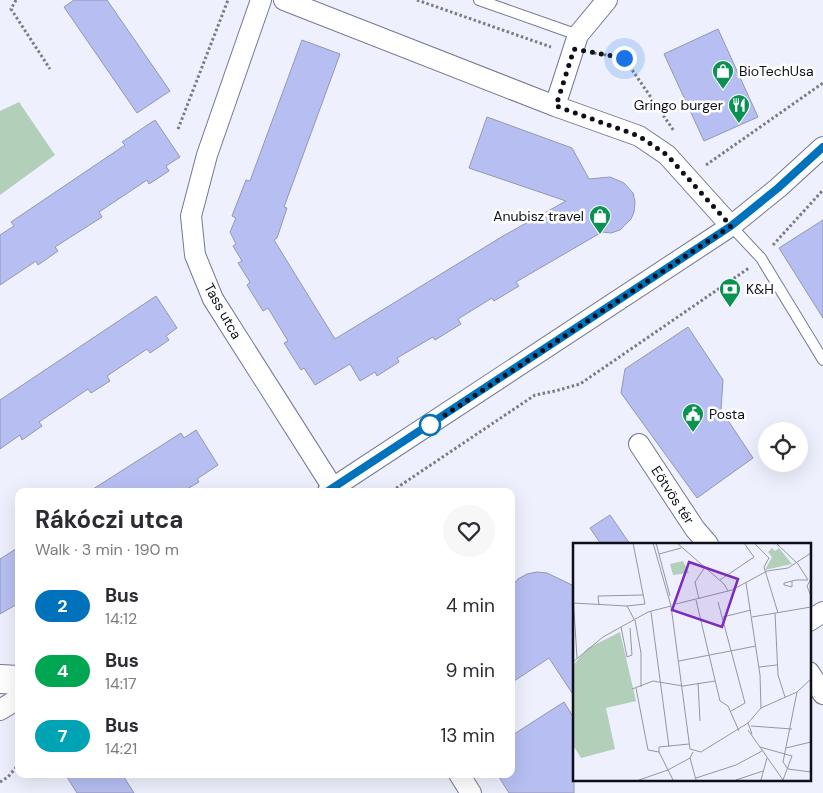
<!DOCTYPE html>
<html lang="en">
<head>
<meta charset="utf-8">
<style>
  :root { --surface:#fff; --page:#f7f7f7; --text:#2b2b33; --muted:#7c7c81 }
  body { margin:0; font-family:"DM Sans",sans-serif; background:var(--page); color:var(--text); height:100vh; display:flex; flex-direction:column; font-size:19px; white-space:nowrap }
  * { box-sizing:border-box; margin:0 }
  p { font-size:16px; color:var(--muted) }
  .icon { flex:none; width:28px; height:28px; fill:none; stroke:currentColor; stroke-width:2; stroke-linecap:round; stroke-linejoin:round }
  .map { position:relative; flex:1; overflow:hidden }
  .sheet { position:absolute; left:15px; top:488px; width:500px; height:290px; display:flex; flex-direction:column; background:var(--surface); border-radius:10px; box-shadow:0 5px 20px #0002 }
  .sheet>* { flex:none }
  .badge { padding:0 10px; border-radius:16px; font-size:18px; line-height:32px }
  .buttons { position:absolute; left:758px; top:422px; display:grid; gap:10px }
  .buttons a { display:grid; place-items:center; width:50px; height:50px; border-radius:50%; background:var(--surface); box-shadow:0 5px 20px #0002; font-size:25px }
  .you { position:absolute; width:25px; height:25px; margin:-12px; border:4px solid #fff; border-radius:50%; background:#1a73e8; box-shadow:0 0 0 8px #1a73e833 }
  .map>.badge { position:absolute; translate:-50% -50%; box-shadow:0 0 0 2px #fff }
  .round { display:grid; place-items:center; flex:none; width:52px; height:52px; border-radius:26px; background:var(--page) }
  .headline { display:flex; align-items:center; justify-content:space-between; height:85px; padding:0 20px }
  h1 { font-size:24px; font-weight:700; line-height:38px }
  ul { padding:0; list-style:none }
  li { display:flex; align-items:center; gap:15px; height:65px; padding:0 20px }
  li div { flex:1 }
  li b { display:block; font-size:19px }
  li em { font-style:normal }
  li .badge { min-width:55px; font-weight:700; text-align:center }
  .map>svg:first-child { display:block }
  .green { fill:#b2cfba }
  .building { fill:#b7bff2; stroke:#9297b4 }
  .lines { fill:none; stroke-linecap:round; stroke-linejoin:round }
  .lane-casing { stroke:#737894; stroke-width:12 }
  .street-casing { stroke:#737894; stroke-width:22 }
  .primary-casing { stroke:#737894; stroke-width:30 }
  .path { stroke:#797b86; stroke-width:3; stroke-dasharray:2.5 2.5; stroke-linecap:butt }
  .lane { stroke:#fff; stroke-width:10 }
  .street { stroke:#fff; stroke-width:20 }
  .primary { stroke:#fff; stroke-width:28 }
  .line-casing { stroke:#fff; stroke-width:11 }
  .line { stroke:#0072bc; stroke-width:8 }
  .walk { stroke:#0d0f19; stroke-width:5; stroke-dasharray:0 9 }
  .stop-dot { fill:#fff; stroke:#0072bc; stroke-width:2.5 }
  .labels { text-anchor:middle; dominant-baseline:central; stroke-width:5; stroke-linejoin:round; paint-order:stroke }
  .poi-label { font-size:14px; fill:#0d0f19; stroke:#fff; text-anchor:start }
  .street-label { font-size:14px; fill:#0d0f19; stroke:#fff }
  .inset-road { fill:none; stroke:#9497a2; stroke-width:1 }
  .view { fill:#7b2cbf; fill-opacity:0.15; stroke:#7b2cbf; stroke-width:2.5 }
  .inset-edge { fill:none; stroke:#0d0f19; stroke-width:2.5 }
</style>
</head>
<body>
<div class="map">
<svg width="823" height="793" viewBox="0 0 823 793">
  <rect width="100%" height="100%" fill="#eef1fd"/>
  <!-- green -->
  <path class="green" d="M19 102 55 155 0 195V111Z"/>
  <!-- building -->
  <path class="building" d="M74 0H107L170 91 137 113 64 7Z
    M718 29 758 117 704 141 664 54Z
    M302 40 340 54 284 207 287 208 277 238 274 240 335 339 503 236 566 201 469 168 487 117 572 148 589 179 610 177 624 183 633 193 635 202 634 212 631 219 620 230 611 233 602 232 516 282 519 286 494 301 492 298 458 319 461 324 435 340 433 337 397 358 399 362 377 376 375 372 360 381 350 364 315 385 304 368 301 370 284 343 288 341 268 308 263 311 247 285 250 282 238 263 242 261 233 246 236 244 230 232 236 218 232 216 246 180 250 181Z
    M155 120 180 157 166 166 169 171 149 184 147 180 99 212 102 217 55 247 58 251 38 265 36 261 0 285V235L14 226 11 222 125 145 122 142Z
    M823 220V318L779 248Z
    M156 296 177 328 166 336 169 340 150 353 147 349 107 376 110 381 91 393 88 389 39 422 42 426 22 440 20 435 0 449V400Z
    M688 327 723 380 721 410 753 458 697 498 621 393 625 369Z
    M196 430 218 465 197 479 199 482 184 491H90L181 433 184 438Z
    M610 515 630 544H601L590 528Z
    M19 547V603L0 614V559Z
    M537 572 547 573 574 586V696L549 658 511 683V588L518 579 527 574Z
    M564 702 574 718V793H509L497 774H511V736Z
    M65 774H122L134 793H77Z"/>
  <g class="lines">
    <!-- lane casing -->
    <g class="lane-casing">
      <path id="lane" d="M479 0 578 35
        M731 226 761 258 823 360"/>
    </g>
    <!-- street casing -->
    <g class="street-casing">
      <path id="street" d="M261 0 207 155 191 216 195 255 213 299 333 488
        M284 0 555 106 639 136 667 155 731 226
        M555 106 578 35 607 0
        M639 444 695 529 708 544
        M328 491 731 226 778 188 823 147
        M809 621 823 612
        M809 672 823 694
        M0 710 19 698
        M459 774 471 793"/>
    </g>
    <!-- primary casing -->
    <g class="primary-casing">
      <path id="primary" d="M0 679 19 680"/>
    </g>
    <!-- path -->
    <path class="path" d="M16 0 11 9 50 69
      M417 0 551 47
      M594 53 624 58 674 131
      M178 129 228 0
      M706 165 823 83
      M773 245 823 190
      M392 491 535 395 555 391 580 384 749 268
      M0 782 8 777 19 764"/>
    <!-- lane -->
    <use href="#lane" class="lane"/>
    <!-- street -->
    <use href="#street" class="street"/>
    <!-- primary -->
    <use href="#primary" class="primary"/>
  </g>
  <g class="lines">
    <!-- line casing -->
    <g class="line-casing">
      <path id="line" d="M328 491 731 226 778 188 823 147"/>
    </g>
    <!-- line -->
    <use href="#line" class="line"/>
    <!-- walk -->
    <path class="walk" d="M430 425 731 226 667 155 639 136 556 106 574 49 624 58"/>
  </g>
  <!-- icons -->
  <defs>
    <g id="shop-pin" transform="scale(1.125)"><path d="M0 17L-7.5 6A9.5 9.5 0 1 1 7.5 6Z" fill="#099251" stroke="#fff"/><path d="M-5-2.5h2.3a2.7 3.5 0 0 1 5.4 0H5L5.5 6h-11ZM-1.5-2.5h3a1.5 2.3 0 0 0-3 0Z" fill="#fff"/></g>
    <g id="restaurant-pin" transform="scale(1.125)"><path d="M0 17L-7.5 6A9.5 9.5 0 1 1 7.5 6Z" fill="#099251" stroke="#fff"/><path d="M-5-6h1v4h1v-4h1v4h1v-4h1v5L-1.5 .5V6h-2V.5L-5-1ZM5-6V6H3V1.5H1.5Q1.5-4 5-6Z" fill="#fff"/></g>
    <g id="bank-pin" transform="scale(1.125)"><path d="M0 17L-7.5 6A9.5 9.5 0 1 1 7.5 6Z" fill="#099251" stroke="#fff"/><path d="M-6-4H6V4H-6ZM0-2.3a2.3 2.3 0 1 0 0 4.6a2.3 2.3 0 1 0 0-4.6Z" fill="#fff"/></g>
    <g id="civic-pin" transform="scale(1.125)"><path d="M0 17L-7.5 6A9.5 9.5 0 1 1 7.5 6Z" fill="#099251" stroke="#fff"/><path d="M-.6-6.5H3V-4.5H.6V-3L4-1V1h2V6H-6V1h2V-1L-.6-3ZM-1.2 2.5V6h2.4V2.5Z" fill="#fff"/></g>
  </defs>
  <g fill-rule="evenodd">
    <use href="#shop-pin" x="723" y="71"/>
    <use href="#restaurant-pin" x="739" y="105"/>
    <use href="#shop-pin" x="600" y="216"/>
    <use href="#bank-pin" x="730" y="289"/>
    <use href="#civic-pin" x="693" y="414"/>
  </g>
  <!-- markers -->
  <circle class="stop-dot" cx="430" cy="425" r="10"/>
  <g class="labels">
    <!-- poi labels -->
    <g class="poi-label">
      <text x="739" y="71">BioTechUsa</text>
      <text x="723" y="105" text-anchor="end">Gringo burger</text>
      <text x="584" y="216" text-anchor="end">Anubisz travel</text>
      <text x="746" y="289">K&amp;H</text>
      <text x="709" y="414">Posta</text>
    </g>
    <!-- street labels -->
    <g class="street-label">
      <text transform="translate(223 311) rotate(61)">Tass utca</text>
      <text transform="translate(673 495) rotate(57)">Eötvös tér</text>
    </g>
  </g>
  <!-- overview -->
  <g transform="translate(573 543)">
    <rect width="238" height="238" fill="#eef1fd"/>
    <path d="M199 5 202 8 206 5 219 21 192 27 199 14 195 9ZM110 18 116 30 100 32 97 21ZM47 89 63 158 33 165 42 206 8 215 0 202V122L15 105Z" fill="#b2cfba"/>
    <path class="inset-road" d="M80 0 98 63 117 206 128 209 175 180 179 191M83 0 97 53M104 0 151 41 155 48M181 0 196 15 191 24 205 70M203 0 225 21 235 37M86 11 108 5M238 36 234 43 238 53M147 37 181 14 171 0M219 38V44L211 42V40L223 37H235M173 40 187 132 188 165M0 52 4 115M126 56 122 39 132 24M123 57 147 158 155 163 166 188M145 59 172 160 158 168M0 60 54 63 61 76M103 61 159 47 194 28 215 25 238 10M26 62 25 53 70 52M54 63 72 61 60 0M78 69 96 204M202 70 205 132 212 154M150 74 178 67M179 74 238 64M62 77 68 110V144M48 84 54 114 59 112 57 85M106 118 183 103M0 119 30 94 75 69 98 63M186 124 204 122M125 140 127 178M63 145 75 207 86 209M59 146 80 138 110 143 142 138M224 149 210 219 215 226 238 229M175 180 188 165 224 149 238 136M178 183 219 186M175 187 210 237M187 204 219 213 210 237M213 205 238 199M86 209V204L116 201M86 209 100 237M117 215 123 237M123 235 163 222 189 208M66 237 95 227 117 215 120 209M163 237 190 228M188 237 194 215"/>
    <path class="view" d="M116 19 165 36 149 84 99 67Z"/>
    <rect width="238" height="238" class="inset-edge"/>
  </g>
</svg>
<div class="buttons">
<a><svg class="icon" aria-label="locate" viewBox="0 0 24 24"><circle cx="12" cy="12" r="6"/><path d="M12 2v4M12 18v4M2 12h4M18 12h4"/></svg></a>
</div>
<div class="you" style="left:624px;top:58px"></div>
<section class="sheet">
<div class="headline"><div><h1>Rákóczi utca</h1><p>Walk · 3 min · 190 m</p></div><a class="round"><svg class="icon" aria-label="heart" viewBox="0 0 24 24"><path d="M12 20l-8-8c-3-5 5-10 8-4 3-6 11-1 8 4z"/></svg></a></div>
<ul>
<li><span class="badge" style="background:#0072bc;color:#fff">2</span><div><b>Bus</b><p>14:12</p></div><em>4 min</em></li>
<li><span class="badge" style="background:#00a651;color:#fff">4</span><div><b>Bus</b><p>14:17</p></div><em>9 min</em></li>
<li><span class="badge" style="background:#00a3b4;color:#fff">7</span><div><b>Bus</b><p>14:21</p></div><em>13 min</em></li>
</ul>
</section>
</div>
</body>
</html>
